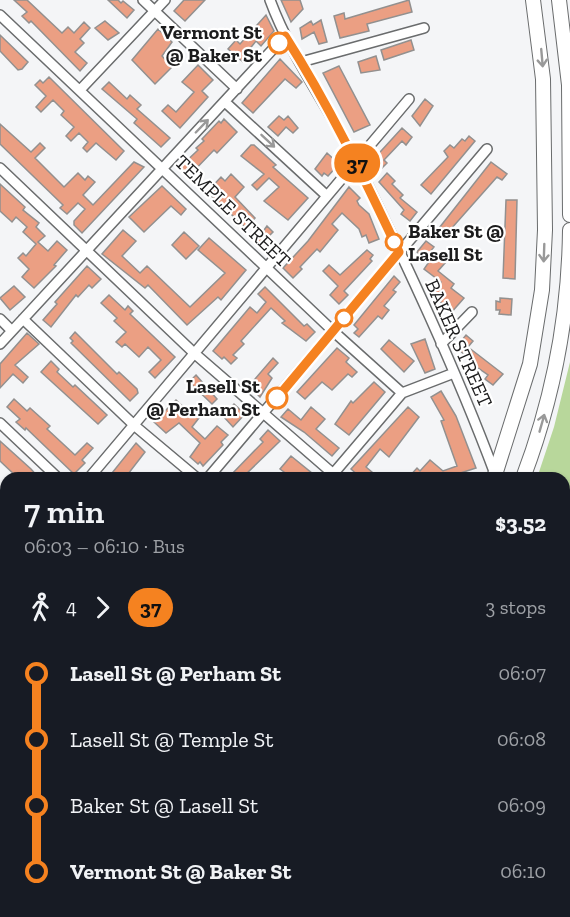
<!DOCTYPE html>
<html lang="en">
<head>
<meta charset="utf-8">
<style>
  :root { --surface:#171b24; --page:#242831; --text:#f1f3f6; --muted:#9ea1a6 }
  body { margin:0; font-family:"Zilla Slab",serif; background:var(--page); color:var(--text); height:100vh; display:flex; flex-direction:column; font-size:22px; white-space:nowrap }
  * { box-sizing:border-box; margin:0 }
  p { font-size:20px; color:var(--muted) }
  .icon { flex:none; width:33px; height:33px; fill:none; stroke:currentColor; stroke-width:2; stroke-linecap:round; stroke-linejoin:round }
  .map { position:relative; flex:1; overflow:hidden }
  .details { position:absolute; left:0px; top:472px; width:570px; height:446px; display:flex; flex-direction:column; background:var(--surface); border-radius:18px 18px 0 0; box-shadow:0 2px 4px #0004 }
  .details>* { flex:none }
  .badge { padding:0 12px; border-radius:20px; font-size:21px; line-height:39px }
  .map>.badge { position:absolute; translate:-50% -50%; box-shadow:0 0 0 3px #fff }
  .legs { display:flex; align-items:center; gap:9px; height:66px; padding:0 24px; font-size:20px }
  .legs p { margin-inline-start:auto }
  .summary { display:flex; align-items:center; justify-content:space-between; height:102px; padding:0 24px }
  h1 { font-size:33px; font-weight:600; line-height:45px }
  ul { padding:0 24px; list-style:none }
  li { display:flex; align-items:center; gap:21px; height:66px; font-size:22px }
  li i { display:grid; place-items:center; width:9px; height:100%; margin:0 8px; background:currentColor }
  li i::after { content:''; width:15px; height:15px; margin:-8px; border:4px solid; border-radius:50%; background:var(--surface) }
  li p { margin-inline-start:auto }
  li:first-child i { background:linear-gradient(#0000 50%,currentColor 0) }
  li:last-child i { background:linear-gradient(currentColor 50%,#0000 0) }
  .map>svg:first-child { display:block }
  .green { fill:#b8d79b }
  .building { fill:#eb9f83; stroke:#92908f; stroke-width:1.5 }
  .lines { fill:none; stroke-linecap:round; stroke-linejoin:round }
  .minor-casing { stroke:#6a6c6d; stroke-width:12 }
  .major-casing { stroke:#6a6c6d; stroke-width:15 }
  .highway-casing { stroke:#6a6c6d; stroke-width:16 }
  .minor { stroke:#fff; stroke-width:9 }
  .major { stroke:#fff; stroke-width:12 }
  .highway { stroke:#fff; stroke-width:14 }
  .oneway { stroke:#999 }
  .line-1-casing { stroke:#fff; stroke-width:14 }
  .line-1 { stroke:#f58220; stroke-width:9 }
  .stop-1-dot { fill:#fff; stroke:#f58220; stroke-width:3 }
  .labels { text-anchor:middle; dominant-baseline:central; stroke-width:4.5; stroke-linejoin:round; paint-order:stroke }
  .stop-label { font-size:20px; font-weight:bold; fill:#1c1c1d; stroke:#fff; text-anchor:end }
  .street-label { font-size:20px; fill:#1c1c1d; stroke:#fff }
</style>
</head>
<body>
<div class="map">
<svg width="570" height="917" viewBox="0 0 570 917">
  <rect width="100%" height="100%" fill="#f4f5f7"/>
  <!-- green -->
  <path class="green" d="M570 362V615L564 606V478H537L554 427Z
    M564 696 570 700V917H299L303 912H564Z"/>
  <!-- building -->
  <path class="building" d="M14 0H27L62 33 68 27 74 33 84 22 90 28 80 39 84 43 75 52 87 63 80 71 31 21 29 23 22 16 27 12Z
    M108 0H118L121 3 123 1 134 10 127 18Z
    M184 0H205L185 21 174 11Z
    M281 0H300L303 9 291 22Z
    M409 0 412 12 367 24 369 31 340 38 334 16 344 13 345 19Z
    M266 15 274 31 261 46 256 41 248 51 251 54 243 62 228 49 236 40 240 44Z
    M321 20 327 42 319 44 314 32 302 39 300 28 311 21 313 25Z
    M105 21 119 33 108 40 95 28Z
    M158 29 172 42 162 56 172 67 155 84 132 60Z
    M0 35 28 62 22 69 18 70 0 51Z
    M411 40 414 50 384 60 381 50Z
    M376 56 380 70 361 73 358 62Z
    M280 59 302 82 296 88 285 79 253 113 242 103Z
    M198 65 213 80 202 91 208 97 180 128 162 111 168 105 176 112 194 92 182 82Z
    M339 66 370 125 354 132 323 73Z
    M49 77 124 151 116 160 96 143 87 152 83 148 88 142 79 133 71 141 66 136 74 127 61 115 64 111 53 100 41 112 36 107 46 96 35 85 40 80 43 83Z
    M109 82 127 99 130 95 141 105 137 109 170 138 161 147 134 123 137 119 102 89Z
    M425 99 433 106 420 126 412 116Z
    M279 116 284 120 288 116 298 128 293 133 286 127 278 136 268 127Z
    M224 119 237 132 217 153 214 150 188 177 179 168 198 150 196 148 204 141 202 139 219 121 221 123Z
    M0 124 31 152 40 143 45 148 35 158 64 187 78 173 85 180 88 176 95 182 83 195 93 205 134 162 144 167 82 233 74 225V221L85 209 78 203 67 214 60 208 63 205 0 144Z
    M402 128 412 137 406 145 402 141 384 160 387 163 380 170 371 162Z
    M469 136 475 141 431 194 421 185 448 157 444 151 450 145 454 148 462 139 465 141Z
    M251 145H254L276 165 273 167 308 198 288 220 264 201 279 187 269 178 257 190 252 185 264 174 241 156Z
    M327 153 339 164 328 176 324 173 322 176 315 169Z
    M491 162 507 174 502 180 497 177 443 238 436 232Z
    M387 173 395 181 392 184 403 195 400 198 417 212 410 221 401 214 404 210 379 182Z
    M231 174 244 187 235 197 255 218 246 228 207 192 221 177 225 181Z
    M0 184 25 207 23 210 39 223 36 227 45 236 38 242 48 251 57 241 67 250 54 265 56 266 34 288 22 277 29 269 18 258 23 253 26 256 36 244 23 232 27 227 16 217 12 222 0 211Z
    M162 186 186 209 181 215 171 206 144 232 129 217Z
    M349 187 360 198 357 201 359 205 369 214 379 239 369 243 366 235 362 237 359 229 342 213 332 224 338 230 320 252 317 249 300 267 302 269 293 278 283 268 308 241Z
    M506 200H517L515 279 503 278Z
    M267 226 273 232 269 236 272 239 263 248 256 241Z
    M123 230 136 241 122 256 140 273 147 266 190 307 225 273 198 250 209 238 246 270 221 300 218 297 187 325 148 285 145 288 102 254Z
    M184 232 199 246 186 259 172 245Z
    M426 241 434 247 430 252 445 263 438 271 454 284 451 288 464 298 451 313 432 293 441 282 424 269 429 262 417 252Z
    M367 250 373 255 370 259 372 261 344 291 348 295 339 304 330 295 338 286 323 271 329 265 340 275Z
    M87 266 101 279 92 288 89 285 78 297 76 295 51 327 43 320 57 304 55 302Z
    M394 276 400 282 393 290 396 292 384 306 389 310 382 319 378 316 359 337 354 333 358 329 354 325Z
    M14 286 25 297 10 310 0 298Z
    M265 287 304 326 307 324 315 332 306 341 282 323 285 321 271 308 241 341 244 344 233 355 237 358 231 364 224 357 222 359 213 351 250 307 257 313 266 302 258 294Z
    M109 295 125 310 128 306 133 311 130 314 175 357 155 378 149 372 161 360 148 347 139 357 125 344 122 347 116 342 126 332 114 321 117 318 101 303Z
    M500 298 512 299 511 315 499 314 500 310H496V301L500 302Z
    M75 332 117 374 119 372 137 389 138 393 130 401 71 343 73 341 70 338Z
    M27 333 39 344 15 365 28 377 23 383 13 374 0 388V364Z
    M466 335 473 341 468 347 503 374 493 385 485 379 488 375 468 361 470 359 459 350 457 346Z
    M425 339 435 369 425 373 411 344Z
    M389 340 414 361 404 372 381 349Z
    M337 348 349 358 346 362 357 372 352 377 348 374 332 390 322 382 305 399 297 392Z
    M273 358 278 363 268 374 272 378 260 397 249 386Z
    M51 361 59 369 57 372 73 387 75 385 107 415 98 424 41 372Z
    M196 375 217 399 212 404 189 382Z
    M374 382 385 392 349 435 335 424 351 401 353 403Z
    M441 391 456 416 476 468 445 478H408L417 468 420 471 430 460 443 471 457 466 441 421 444 420 431 397Z
    M14 399 27 411 30 408 50 426 47 429 75 455 87 443 93 448 82 460 85 463 74 474 26 428 25 430 16 422 20 419 7 407Z
    M176 400 190 413 194 407 202 414 192 427 205 439 217 426 228 435 221 442 223 445 203 466 200 462 198 464 190 457 200 443 179 423 166 433 154 422Z
    M234 404 245 414 233 427 223 416Z
    M311 407 325 419 316 429 339 448 332 456 304 432 281 417 288 409 301 420Z
    M408 407 419 417 389 457 380 449 366 467 379 478H361L351 469Z
    M268 430 280 441 242 478H228L263 442 260 439Z
    M0 441 31 469 39 478H18L0 461Z
    M136 443 145 452 128 474 134 478H108Z
    M291 456 313 474 310 478H292L280 469Z"/>
  <g class="lines">
    <!-- minor casing -->
    <g class="minor-casing">
      <path id="minor" d="M143 0 237 89
        M270 0C290 55 329 108 356 161 406 263 455 367 495 474
        M0 15 333 331 402 393 454 373
        M301 62 424 28
        M80 90 165 0
        M225 102 327 196
        M0 168 194 353 338 478
        M0 319 11 330
        M23 319 135 426 197 478
        M0 344 285 36
        M441 344 472 312
        M0 423 58 478
        M333 474 402 393
        M89 478 409 99
        M208 478 487 149
        M0 552 6 557
        M0 585 6 577
        M564 623 570 631
        M564 692 570 696
        M0 727 6 719
        M0 847 6 854
        M59 912 63 917
        M291 917 296 912"/>
    </g>
    <!-- major casing -->
    <g class="major-casing">
      <path id="major" d="M0 672 6 679"/>
    </g>
    <!-- highway casing -->
    <g class="highway-casing">
      <path id="highway" d="M559 0 569 85 570 215
        M494 478 530 364 542 290 545 230 543 79 533 0
        M523 478C553 399 569 316 570 230
        M163 917 168 912
        M201 917 206 912"/>
    </g>
    <!-- minor -->
    <use href="#minor" class="minor"/>
    <!-- major -->
    <use href="#major" class="major"/>
    <!-- highway -->
    <use href="#highway" class="highway"/>
  </g>
  <!-- one-way arrows -->
  <defs><path id="oneway-shaft" d="M-6 0H5M1.5-3L5.5 0L1.5 3" fill="none" stroke-width="1.6" stroke-linecap="round" stroke-linejoin="round" transform="scale(1.5)"/></defs>
  <g class="oneway">
    <use href="#oneway-shaft" transform="translate(542 58) rotate(85)"/>
    <use href="#oneway-shaft" transform="translate(202 126) rotate(-46)"/>
    <use href="#oneway-shaft" transform="translate(268 141) rotate(43)"/>
    <use href="#oneway-shaft" transform="translate(544 253) rotate(92)"/>
    <use href="#oneway-shaft" transform="translate(542 423) rotate(-74)"/>
  </g>
  <g class="lines">
    <!-- line-1 casing -->
    <g class="line-1-casing">
      <path id="line-1" d="M277 398 399 252C364 178 329 105 285 36L279 43"/>
    </g>
    <!-- line-1 -->
    <use href="#line-1" class="line-1"/>
  </g>
  <!-- markers -->
  <g class="stop-1-dot">
    <circle cx="279" cy="43" r="10"/>
    <circle cx="394" cy="242" r="8"/>
    <circle cx="344" cy="318" r="8"/>
    <circle cx="277" cy="398" r="10"/>
  </g>
  <g class="labels">
    <!-- stop labels -->
    <g class="stop-label">
      <text x="262" y="32">Vermont St<tspan x="262" dy="23">@ Baker St</tspan></text>
      <text x="408" y="231" text-anchor="start">Baker St @<tspan x="408" dy="23">Lasell St</tspan></text>
      <text x="260" y="386">Lasell St<tspan x="260" dy="23">@ Perham St</tspan></text>
    </g>
    <!-- street labels -->
    <g class="street-label">
      <text transform="translate(233 211) rotate(44)">TEMPLE STREET</text>
      <text transform="translate(459 343) rotate(66)">BAKER STREET</text>
    </g>
  </g>
</svg>
<b class="badge" style="left:357px;top:163px;background:#f58220;color:#111">37</b>
<section class="details">
<div class="summary"><div><h1>7 min</h1><p>06:03 – 06:10 · Bus</p></div><b>$3.52</b></div>
<div class="legs"><svg class="icon" aria-label="walk" viewBox="0 0 24 24"><circle cx="13" cy="4" r="2"/><path d="M13 8l-2 6 4 7M11 14l-3 7M7 12l3-4h3l4 4"/></svg>4<svg class="icon" aria-label="forward" viewBox="0 0 24 24"><path d="M9 5l7 7-7 7"/></svg><b class="badge" style="background:#f58220;color:#111">37</b><p>3 stops</p></div>
<ul>
<li><i style="color:#f58220"></i><b>Lasell St @ Perham St</b><p>06:07</p></li>
<li><i style="color:#f58220"></i><span>Lasell St @ Temple St</span><p>06:08</p></li>
<li><i style="color:#f58220"></i><span>Baker St @ Lasell St</span><p>06:09</p></li>
<li><i style="color:#f58220"></i><b>Vermont St @ Baker St</b><p>06:10</p></li>
</ul>
</section>
</div>
</body>
</html>
